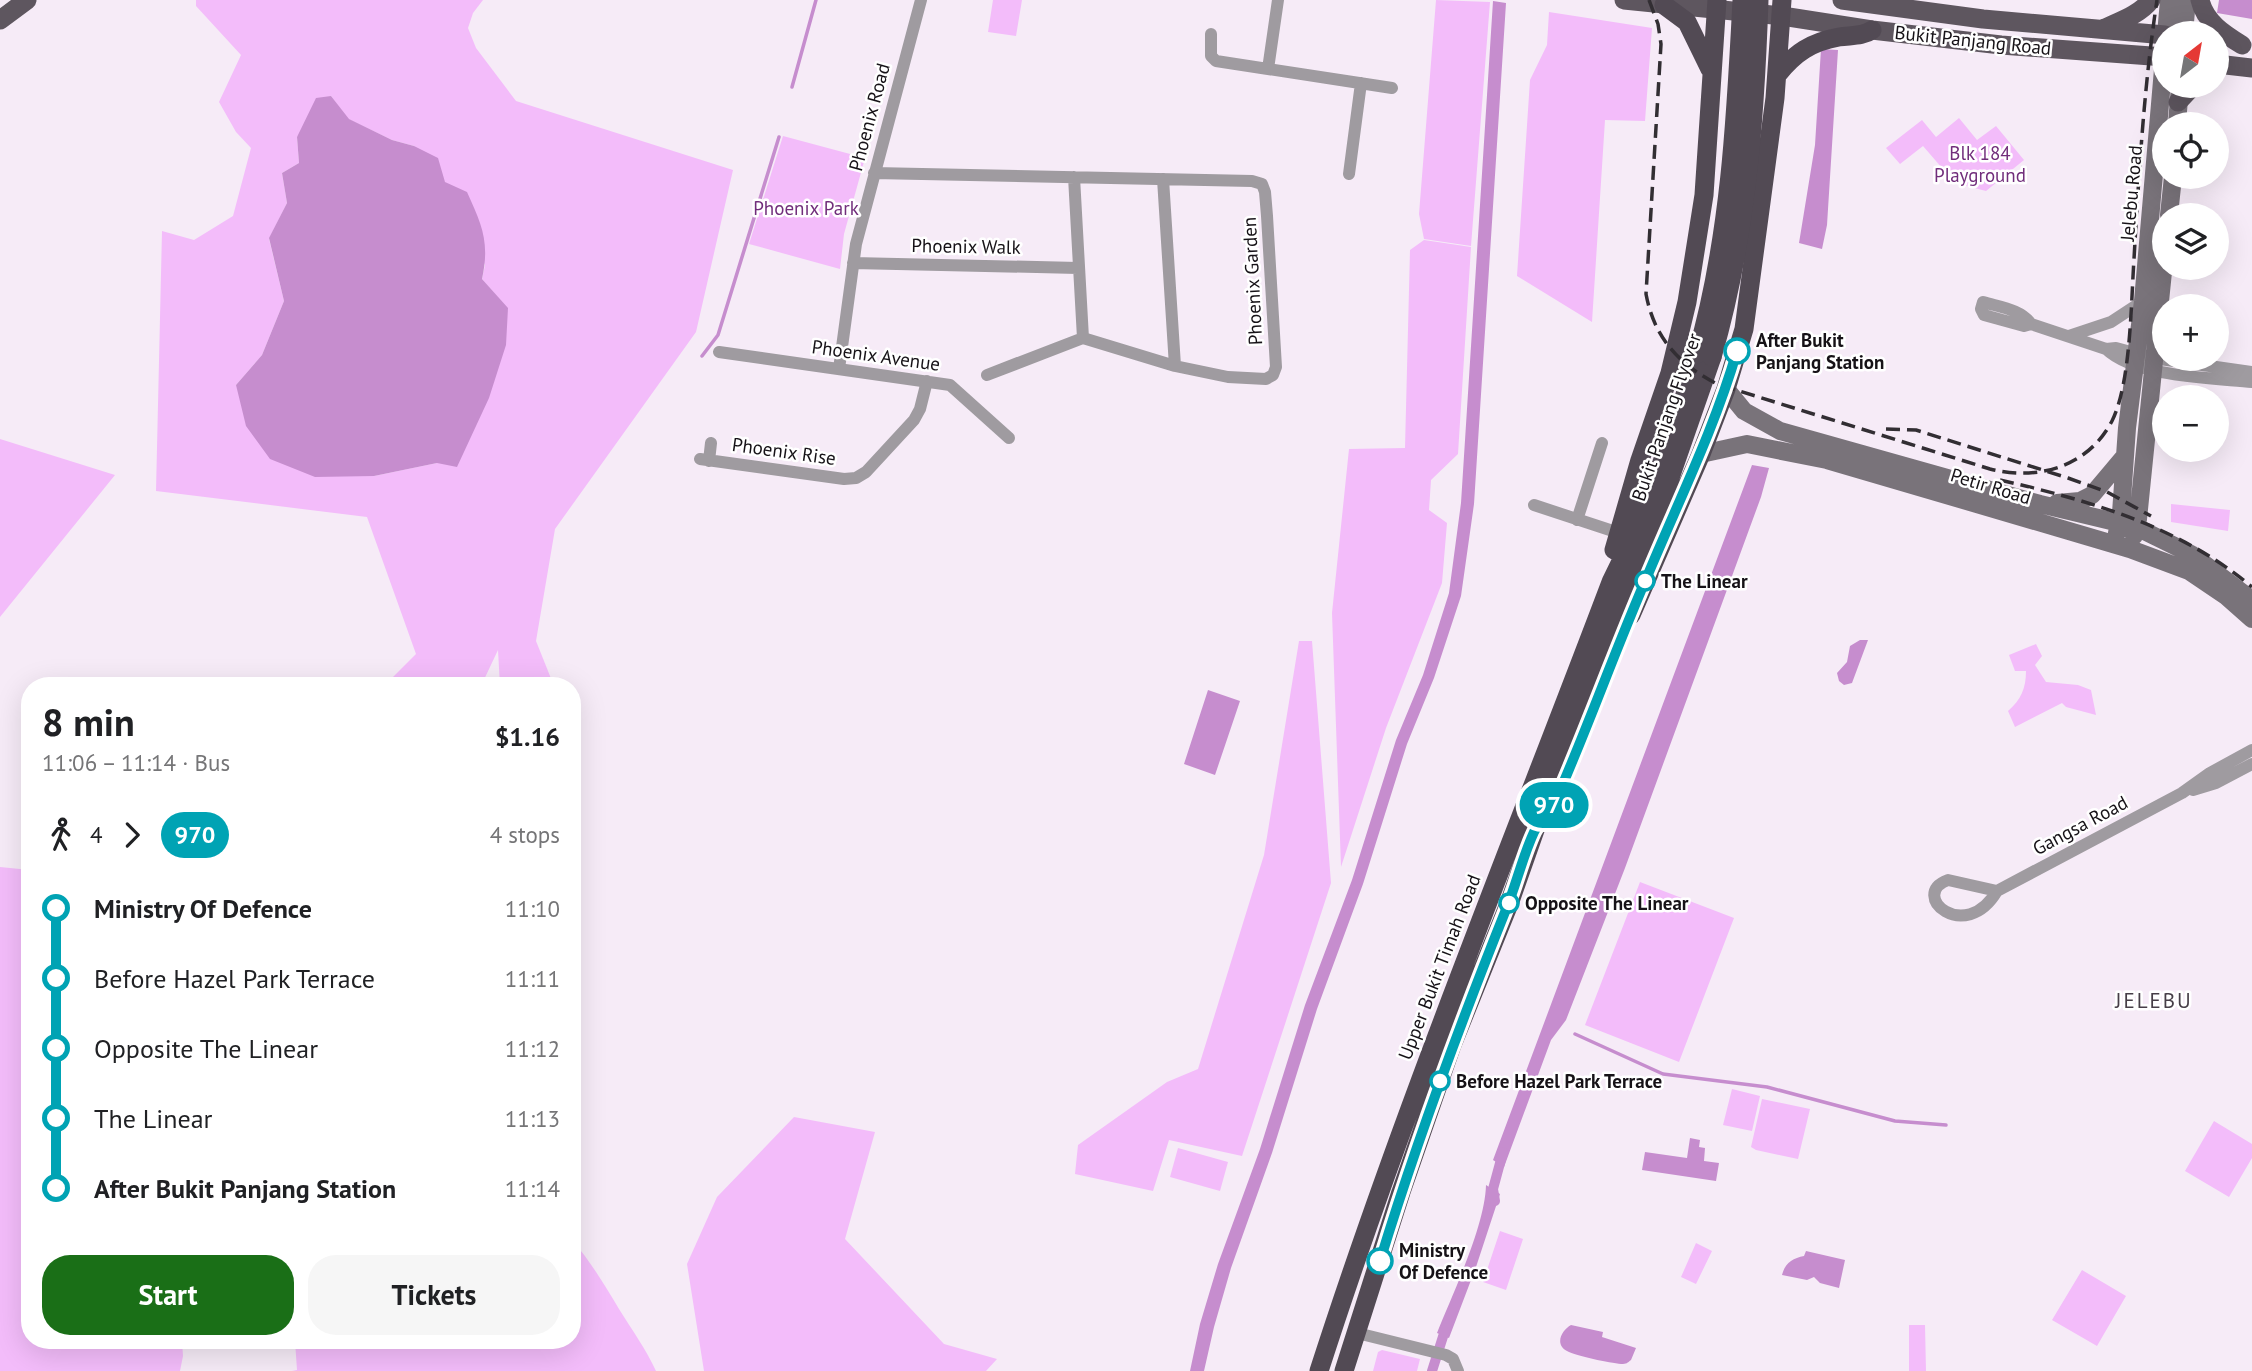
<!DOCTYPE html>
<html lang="en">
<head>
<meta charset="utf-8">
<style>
  :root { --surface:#fff; --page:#f6f6f6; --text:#202124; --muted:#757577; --accent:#1a6f17 }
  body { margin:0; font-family:"PT Sans",sans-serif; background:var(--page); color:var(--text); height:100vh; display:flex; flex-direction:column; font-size:26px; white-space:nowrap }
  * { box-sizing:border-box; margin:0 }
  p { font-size:23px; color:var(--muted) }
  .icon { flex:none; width:38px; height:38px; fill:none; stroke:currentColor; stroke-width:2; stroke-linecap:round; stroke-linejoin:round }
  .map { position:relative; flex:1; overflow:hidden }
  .panel { position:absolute; left:21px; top:677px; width:560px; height:672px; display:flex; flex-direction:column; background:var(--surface); border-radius:28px; box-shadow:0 7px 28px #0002 }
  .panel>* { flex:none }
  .badge { padding:0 14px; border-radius:23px; font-size:24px; line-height:46px }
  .needle { width:46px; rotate:31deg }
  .buttons { position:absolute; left:2152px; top:21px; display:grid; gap:14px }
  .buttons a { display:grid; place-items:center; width:77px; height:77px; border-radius:50%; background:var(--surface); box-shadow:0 7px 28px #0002; font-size:35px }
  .map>.badge { position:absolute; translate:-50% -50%; box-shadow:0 0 0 4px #fff }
  .legs { display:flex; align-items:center; gap:10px; height:77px; padding:0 21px; font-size:23px }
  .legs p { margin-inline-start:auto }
  .summary { display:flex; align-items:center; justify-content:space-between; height:119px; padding:0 21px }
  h1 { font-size:38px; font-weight:700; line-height:52px }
  .action { display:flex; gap:14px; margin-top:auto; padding:14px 21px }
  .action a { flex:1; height:80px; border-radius:28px; background:var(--accent); color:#fff; font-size:28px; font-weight:700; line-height:80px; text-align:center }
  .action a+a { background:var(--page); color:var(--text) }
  ul { padding:0 21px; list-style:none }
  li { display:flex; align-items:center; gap:24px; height:70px; font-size:26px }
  li i { display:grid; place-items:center; width:10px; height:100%; margin:0 9px; background:currentColor }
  li i::after { content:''; width:18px; height:18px; margin:-9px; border:5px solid; border-radius:50%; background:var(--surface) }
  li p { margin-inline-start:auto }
  li:first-child i { background:linear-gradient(#0000 50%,currentColor 0) }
  li:last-child i { background:linear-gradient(currentColor 50%,#0000 0) }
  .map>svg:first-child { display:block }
  .green { fill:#f3bcfa; fill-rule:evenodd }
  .water { fill:#c68dce }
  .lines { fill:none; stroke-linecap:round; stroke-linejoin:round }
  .stream { stroke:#c68dce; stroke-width:3.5 }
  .canal { stroke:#c68dce; stroke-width:10 }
  .minor { stroke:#9f9ba0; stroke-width:12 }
  .secondary { stroke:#79737a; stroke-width:18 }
  .primary { stroke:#5e565f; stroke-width:19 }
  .trunk { stroke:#524a54; stroke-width:19 }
  .rail { stroke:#322e33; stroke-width:3.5; stroke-dasharray:14 7; stroke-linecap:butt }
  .trunk-bridge { stroke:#524a54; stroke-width:19 }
  .line-1-casing { stroke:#fff; stroke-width:16 }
  .line-1 { stroke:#00a3b4; stroke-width:10 }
  .stop-1-dot { fill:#fff; stroke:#00a3b4; stroke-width:3.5 }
  .labels { text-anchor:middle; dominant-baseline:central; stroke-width:5; stroke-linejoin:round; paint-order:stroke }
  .street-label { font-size:19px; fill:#161217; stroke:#fff }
  .park-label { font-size:19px; fill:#712d7b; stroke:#fff }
  .stop-label { font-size:19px; font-weight:bold; fill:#161217; stroke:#fff; text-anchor:start }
  .neighbourhood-label { font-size:21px; letter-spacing:2px; fill:#463d47; stroke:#fff }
</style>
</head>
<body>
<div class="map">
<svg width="2252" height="1371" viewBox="0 0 2252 1371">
  <rect width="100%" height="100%" fill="#f6ebf7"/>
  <!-- green -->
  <path class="green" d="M196 0H483L473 13 468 28 476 48 516 101 733 170 696 332 555 529 536 641 554 686H500L498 650 481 686H384L416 654 367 517 156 491 162 231 194 240 233 216 251 148 236 132 219 102 241 55 196 6ZM331 96 348 119 392 140 414 146 445 182 485 265 482 279 508 309 437 463 374 476 236 385 262 355 284 301 269 239 287 203 282 173 299 163 297 137Z
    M993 0H1022L1016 36 988 32Z
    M1436 0 1490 2 1471 246 1424 239 1419 214Z
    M1549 12 1652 28 1645 121 1605 120 1592 322 1517 276 1530 80 1547 45Z
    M1959 118 1977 140 1996 126 2024 160 1986 191 1955 183 1923 146 1900 164 1886 148 1922 120 1936 137Z
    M783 136 865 158 844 234 840 269 749 244Z
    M1424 240 1471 247 1458 454 1431 480 1429 510 1447 523 1442 583 1386 728 1341 867 1332 613 1349 449 1405 448 1410 250Z
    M0 439 115 475 0 617Z
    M2171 504 2230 510 2228 531 2171 522Z
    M1299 641H1312L1331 883 1242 1156 1169 1140 1153 1191 1075 1174 1078 1145 1167 1082 1198 1069 1264 855Z
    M2036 644 2042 656 2035 665 2046 682 2078 685 2091 690 2096 715 2066 707 2062 703 2015 727 2008 711C2021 700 2026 688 2026 671H2015L2009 655Z
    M0 867 30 870V1340L182 1341 183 1356 180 1371H0Z
    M1640 882 1734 918 1679 1062 1585 1025Z
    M1732 1089 1760 1096 1752 1131 1723 1125Z
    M1762 1099 1810 1109 1798 1159 1756 1150 1751 1147Z
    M794 1117 875 1132 845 1239 944 1344 997 1359 986 1371H704L687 1264 717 1197Z
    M2214 1121 2252 1144V1158L2229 1197 2185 1171Z
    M1178 1148 1228 1162 1220 1191 1170 1177Z
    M1500 1231 1523 1239 1506 1290 1483 1282Z
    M572 1240C591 1262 604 1284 619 1309 632 1330 646 1349 656 1371H292L297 1370 295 1341 410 1340 450 1346 469 1340H572Z
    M1696 1243 1712 1251 1696 1284 1681 1277Z
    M2082 1270 2126 1296 2097 1346 2052 1320Z
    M1909 1325H1925L1926 1371H1909Z
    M1382 1350 1420 1359 1417 1371H1373L1378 1352Z"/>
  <!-- water -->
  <path class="water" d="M2219 0H2252V19L2217 13Z
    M1493 1 1506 3 1474 504 1461 596 1434 678 1407 744 1363 884 1317 1009 1272 1153 1231 1268 1214 1327 1204 1371H1190L1200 1324 1218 1264 1260 1149 1305 1005 1352 880 1396 740 1423 675 1449 593 1461 503Z
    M1821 49 1838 50 1827 225 1822 249 1799 243 1815 145Z
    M331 96 349 119 392 140 414 146 438 158 445 182 467 192C482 225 490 242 482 279L508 308 506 345 489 398 457 467 437 463 374 476 315 477 270 459 246 426 236 385 262 355 284 301 269 238 287 203 282 173 299 163 297 137 316 98Z
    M1752 465 1769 468 1761 497 1625 868 1566 1020 1551 1040 1504 1167 1493 1160Z
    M1860 640H1868L1852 683 1844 685 1839 681 1837 673 1847 662 1850 646Z
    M1208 690 1240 701 1215 775 1184 764Z
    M1690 1138 1700 1140 1699 1147 1705 1148 1704 1161 1719 1163 1716 1181 1642 1170 1645 1152 1687 1158Z
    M1486 1185 1500 1194 1476 1267 1449 1338 1437 1333C1453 1293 1485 1226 1486 1185Z
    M1806 1251 1845 1260 1839 1288 1820 1283 1814 1277 1807 1280 1782 1275C1785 1263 1793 1258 1804 1256Z
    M1571 1325 1603 1332 1602 1337 1636 1348 1631 1360C1627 1363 1627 1364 1621 1364 1610 1363 1576 1356 1567 1351 1554 1344 1562 1330 1571 1325Z"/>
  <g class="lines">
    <!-- stream -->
    <path class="stream" d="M792 87 816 0
      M702 356 718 335 779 137
      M1575 1034 1663 1074 1767 1087 1895 1121 1946 1125"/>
    <!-- canal -->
    <path class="canal" d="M1495 1201 1493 1189 1503 1152
      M1432 1371 1447 1324"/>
    <!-- minor -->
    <path class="minor" d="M1211 34V56L1216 61 1392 88
      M1268 69 1278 0
      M874 173 1252 181 1262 184 1265 192 1267 216 1276 367 1273 375 1266 379 1228 377 1175 366 1083 338 987 375
      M1349 174 1361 83
      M1074 177 1083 338
      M1163 179 1175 366
      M853 263 1078 268
      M2031 324 2024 326 1984 315 1981 309 1983 302C1999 307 2021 309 2031 324L2106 349 2116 348 2153 358 2252 372
      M2069 336 2111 322 2143 301
      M2106 349C2135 377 2212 378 2252 382
      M719 352 950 385 1009 438
      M839 369 856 244 921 0
      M700 459 844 479 856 478 866 472 914 420 920 409 927 381
      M709 461 711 443
      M1534 505 1619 533
      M1577 520 1602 443
      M2193 790 2216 783 2252 764
      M1997 891 1948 880C1908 895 1965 945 1997 891L2182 793 2210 773 2252 750
      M1357 1333 1446 1355 1453 1359 1458 1371"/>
    <!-- secondary -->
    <path class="secondary" d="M2184 33 2187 0
      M2177 124 2180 86
      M2169 215 2173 177
      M1726 389 1744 411 1780 431 2040 504 2136 527 2191 554 2252 600
      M1701 454 1747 444 1827 460 2130 549 2189 571 2226 596 2252 619
      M2057 503 2080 501 2092 495 2124 457
      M2117 533 2121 513 2127 428 2143 301 2169 0
      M2134 536 2138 519 2165 252"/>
    <!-- primary -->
    <path class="primary" d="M1624 0 1782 16 1872 30 2001 45 2165 57
      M1842 0 1983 19 2165 35
      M2200 0C2205 22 2224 34 2242 45
      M0 20 27 0
      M2103 29C2120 21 2139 15 2151 0
      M2217 64 2252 68
      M2178 102 2193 86"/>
    <!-- trunk -->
    <path class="trunk" d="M1664 5 1687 22 1710 69
      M1778 74C1795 53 1811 42 1839 37 1850 35 1862 37 1872 30
      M1614 550 1640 460 1670 373 1687 302 1704 195 1717 0
      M1631 615 1701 454 1726 389 1744 329 1775 98 1782 0
      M1319 1371C1405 1104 1512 844 1611 582 1645 514 1677 427 1697 354
      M1344 1371 1401 1192 1452 1045 1509 904 1535 830 1671 475 1712 357"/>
    <!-- rail -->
    <path class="rail" d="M1649 0 1658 24 1661 44 1646 294C1654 337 1678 364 1717 384L1990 469C2038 481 2088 467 2112 421 2131 383 2131 302 2134 259 2139 172 2144 86 2157 0
      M1886 429 1916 430 2068 478 2107 492 2151 516
      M2000 480C2091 501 2179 526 2252 587"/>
    <!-- trunk-bridge -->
    <path class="trunk-bridge" d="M1697 354C1730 239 1736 119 1742 0
      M1712 357C1746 240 1755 122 1759 0"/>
  </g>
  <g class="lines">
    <!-- line-1 casing -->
    <g class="line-1-casing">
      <path id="line-1" d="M1380 1261C1416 1143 1459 1027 1505 912 1516 886 1522 858 1534 832 1538 823 1548 817 1553 807 1587 730 1615 650 1649 572 1680 498 1715 427 1737 351"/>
    </g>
    <!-- line-1 -->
    <use href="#line-1" class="line-1"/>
  </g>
  <!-- markers -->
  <g class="stop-1-dot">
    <circle cx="1737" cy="351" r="12"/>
    <circle cx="1645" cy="581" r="9"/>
    <circle cx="1509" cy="903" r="9"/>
    <circle cx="1440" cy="1081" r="9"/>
    <circle cx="1380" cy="1261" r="12"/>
  </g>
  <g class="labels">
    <!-- street labels -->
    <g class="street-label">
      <text transform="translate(1973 40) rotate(6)">Bukit Panjang Road</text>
      <text transform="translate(869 117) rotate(-75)">Phoenix Road</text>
      <text transform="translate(2131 193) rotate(-85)">Jelebu Road</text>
      <text transform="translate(966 246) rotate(1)">Phoenix Walk</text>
      <text transform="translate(1252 281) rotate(-93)">Phoenix Garden</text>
      <text transform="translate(876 355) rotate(8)">Phoenix Avenue</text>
      <text transform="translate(1666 417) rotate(-71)">Bukit Panjang Flyover</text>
      <text transform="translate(784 451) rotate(8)">Phoenix Rise</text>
      <text transform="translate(1991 486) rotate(17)">Petir Road</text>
      <text transform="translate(2080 825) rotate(-28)">Gangsa Road</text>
      <text transform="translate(1439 967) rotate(-69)">Upper Bukit Timah Road</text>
    </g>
    <!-- park labels -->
    <g class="park-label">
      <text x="1980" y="153">Blk 184<tspan x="1980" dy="22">Playground</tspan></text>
      <text x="806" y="208">Phoenix Park</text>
    </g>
    <!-- stop labels -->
    <g class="stop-label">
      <text x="1756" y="340">After Bukit<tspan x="1756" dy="22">Panjang Station</tspan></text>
      <text x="1661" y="581">The Linear</text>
      <text x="1525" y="903">Opposite The Linear</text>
      <text x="1456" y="1081">Before Hazel Park Terrace</text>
      <text x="1399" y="1250">Ministry<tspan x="1399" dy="22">Of Defence</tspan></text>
    </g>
    <!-- neighbourhood labels -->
    <g class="neighbourhood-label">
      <text x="2154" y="1000">JELEBU</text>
    </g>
  </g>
</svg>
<div class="buttons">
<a><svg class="needle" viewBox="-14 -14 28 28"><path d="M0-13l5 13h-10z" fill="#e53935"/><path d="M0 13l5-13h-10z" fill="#757577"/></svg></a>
<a><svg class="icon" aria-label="locate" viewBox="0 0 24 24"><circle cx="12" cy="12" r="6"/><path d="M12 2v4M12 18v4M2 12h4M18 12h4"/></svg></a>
<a><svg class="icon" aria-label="layers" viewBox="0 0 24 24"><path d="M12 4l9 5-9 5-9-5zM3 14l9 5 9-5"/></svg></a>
<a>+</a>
<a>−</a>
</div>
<b class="badge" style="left:1554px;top:805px;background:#00a3b4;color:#fff">970</b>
<section class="panel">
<div class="summary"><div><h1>8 min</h1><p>11:06 – 11:14 · Bus</p></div><b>$1.16</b></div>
<div class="legs"><svg class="icon" aria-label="walk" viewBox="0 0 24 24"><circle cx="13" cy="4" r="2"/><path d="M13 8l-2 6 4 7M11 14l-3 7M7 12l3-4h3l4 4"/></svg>4<svg class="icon" aria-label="forward" viewBox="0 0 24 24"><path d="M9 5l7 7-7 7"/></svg><b class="badge" style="background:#00a3b4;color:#fff">970</b><p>4 stops</p></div>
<ul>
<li><i style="color:#00a3b4"></i><b>Ministry Of Defence</b><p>11:10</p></li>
<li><i style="color:#00a3b4"></i><span>Before Hazel Park Terrace</span><p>11:11</p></li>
<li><i style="color:#00a3b4"></i><span>Opposite The Linear</span><p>11:12</p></li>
<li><i style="color:#00a3b4"></i><span>The Linear</span><p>11:13</p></li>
<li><i style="color:#00a3b4"></i><b>After Bukit Panjang Station</b><p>11:14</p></li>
</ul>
<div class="action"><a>Start</a><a>Tickets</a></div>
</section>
</div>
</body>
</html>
